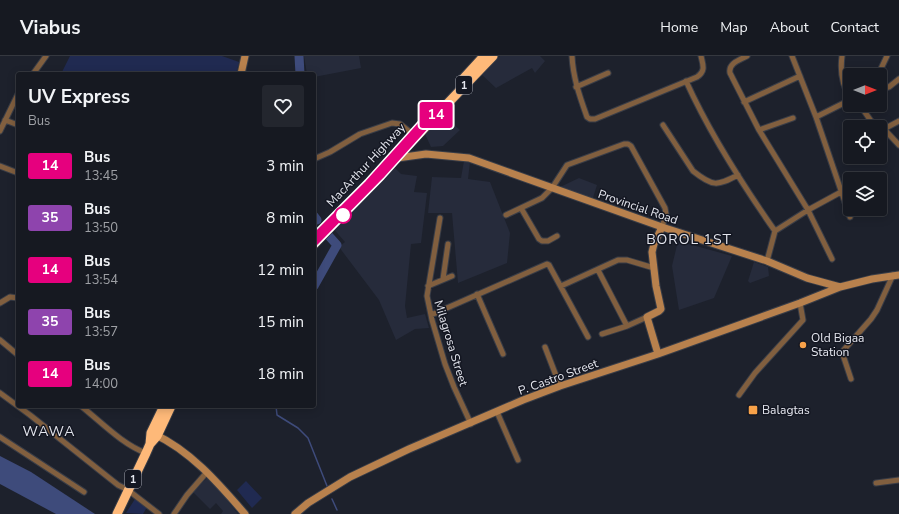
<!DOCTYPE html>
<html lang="en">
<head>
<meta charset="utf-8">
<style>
  :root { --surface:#161921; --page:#23262e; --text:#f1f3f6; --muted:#9ea0a5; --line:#35383f }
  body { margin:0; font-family:"Nunito Sans",sans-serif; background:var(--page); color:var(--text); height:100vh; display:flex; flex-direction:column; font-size:15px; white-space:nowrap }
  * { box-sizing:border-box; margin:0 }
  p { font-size:13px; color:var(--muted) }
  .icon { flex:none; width:22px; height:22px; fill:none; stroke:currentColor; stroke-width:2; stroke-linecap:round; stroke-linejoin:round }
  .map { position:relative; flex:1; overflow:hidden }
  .side { position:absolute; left:16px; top:16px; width:300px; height:336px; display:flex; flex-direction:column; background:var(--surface); border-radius:4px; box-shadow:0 2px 10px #0003,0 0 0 1px var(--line) }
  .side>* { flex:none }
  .badge { padding:0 8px; border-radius:3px; font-size:14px; line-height:26px }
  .needle { width:26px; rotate:90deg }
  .fabs { position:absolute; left:843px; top:12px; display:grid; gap:8px }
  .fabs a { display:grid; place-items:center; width:44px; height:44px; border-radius:4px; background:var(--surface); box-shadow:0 2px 10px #0003,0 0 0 1px var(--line); font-size:20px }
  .map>.badge { position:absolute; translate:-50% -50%; box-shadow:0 0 0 2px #fff }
  .round { display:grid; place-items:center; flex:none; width:42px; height:42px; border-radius:4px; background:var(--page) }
  .overview { display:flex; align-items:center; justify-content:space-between; height:68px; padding:0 12px }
  h1 { font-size:19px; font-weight:700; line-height:30px }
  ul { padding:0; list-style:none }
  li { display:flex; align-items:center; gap:12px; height:52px; padding:0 12px }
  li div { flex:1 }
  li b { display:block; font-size:15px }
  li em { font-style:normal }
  li .badge { min-width:44px; font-weight:700; text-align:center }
  header { display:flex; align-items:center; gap:24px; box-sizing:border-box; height:56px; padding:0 20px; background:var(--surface); border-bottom:1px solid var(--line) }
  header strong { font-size:19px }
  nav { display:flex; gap:22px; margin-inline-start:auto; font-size:14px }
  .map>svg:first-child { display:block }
  .built { fill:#262b3b }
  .green { fill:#202a51 }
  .water { fill:#3e4b7b }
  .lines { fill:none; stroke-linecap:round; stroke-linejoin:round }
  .stream { stroke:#3e4b7b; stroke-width:1.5 }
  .river { stroke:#3e4b7b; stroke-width:9 }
  .street-casing { stroke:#393d47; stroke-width:7 }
  .secondary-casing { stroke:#393d47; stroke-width:9 }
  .highway-casing { stroke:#393d47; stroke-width:11 }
  .street { stroke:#815f3f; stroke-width:5 }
  .secondary { stroke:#b8814d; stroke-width:7 }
  .highway { stroke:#feb979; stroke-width:9 }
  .line-casing { stroke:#fff; stroke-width:9 }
  .line { stroke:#e6007e; stroke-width:6 }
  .stop-dot { fill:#fff; stroke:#e6007e; stroke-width:2 }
  .poi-dot { fill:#f7a149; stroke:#141722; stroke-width:1.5 }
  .labels { text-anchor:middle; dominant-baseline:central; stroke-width:3; stroke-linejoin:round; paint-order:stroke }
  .shield { fill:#141722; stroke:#a6a8b1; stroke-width:1 }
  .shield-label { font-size:11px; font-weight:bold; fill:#e4e6ee }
  .street-label { font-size:12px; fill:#e4e6ee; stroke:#141722 }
  .poi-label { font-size:12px; fill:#e4e6ee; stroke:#141722; text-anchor:start }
  .quarter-label { font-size:14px; letter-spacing:1px; fill:#e4e6ee; stroke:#141722 }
</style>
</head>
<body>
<header>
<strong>Viabus</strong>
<nav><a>Home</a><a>Map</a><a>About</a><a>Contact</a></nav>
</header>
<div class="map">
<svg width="899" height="458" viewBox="0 0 899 458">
  <rect width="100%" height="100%" fill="#1d212c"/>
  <!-- built -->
  <path class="built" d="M304 0H359L361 12 314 21V18H307Z
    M500 0H540L545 5 535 17 532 12 496 32 481 18Z
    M443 59 460 74 443 90 431 91 425 78Z
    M464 105 470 106 468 123 490 126 510 177 507 207 458 227 452 157H428L432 121 461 122Z
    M393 110 401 118 417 120 414 136 427 137 421 187 411 188 405 250 407 262 425 258 429 272 415 273 396 284 379 244 339 191 345 186 332 171Z
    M579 122 597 129 592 145 558 132Z
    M678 185 732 200 714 242 679 254 672 210Z
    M754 206 768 211 769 220 750 227 748 225Z
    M207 422 224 440 238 458H221L223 455 216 447 210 453 193 436Z"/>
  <!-- green -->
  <path class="green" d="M70 0H222L239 6 236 18H61Z
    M246 425 262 442 252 452 237 434Z
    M135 443 147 451 143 458 126 457Z"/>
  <!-- water -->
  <path class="water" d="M0 400 31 416 95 458H56L0 428Z"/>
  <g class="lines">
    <!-- stream -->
    <path class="stream" d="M276 350 277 359 298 372 308 382 327 430
      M332 443 337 454"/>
    <!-- river -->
    <path class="river" d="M299 0 300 18
      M314 160 317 164
      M314 230 337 189 328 179"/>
    <!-- street casing -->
    <g class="street-casing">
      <path id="street" d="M572 0C573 22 580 41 587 61L590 63H595L697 21C706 15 703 9 701 0
        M747 0C740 4 728 7 730 17L759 74 808 154 832 203
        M792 0 816 61 850 161
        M842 0C840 15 842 29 850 42
        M33 18 46 0
        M878 19 887 0
        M686 25C710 78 742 128 775 175
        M576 31 608 17
        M880 34 889 31 899 23
        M744 46 800 20
        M860 49 871 65 884 73 899 65
        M816 61 850 44
        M5 64 18 69
        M663 69 693 115C713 131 717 130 738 119
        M884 73 899 89
        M759 74 793 62
        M0 75 18 38
        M314 103 330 96 360 78 392 67 400 68 416 81
        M0 110 18 117
        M521 152 539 183 542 185H548L557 180
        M506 159 542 142 552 132 567 109 624 88H628L631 90 665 152 666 158 662 171
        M440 162 427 240 432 264 445 308 454 331 471 368
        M767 205 775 175 808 154 841 136
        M598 214 627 270
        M443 223 448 188
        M428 230 452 220
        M561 230 618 204H627L654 212
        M477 238 503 298
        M0 247 10 241 18 242
        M431 259 547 208 549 209 588 281
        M602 278 627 270 647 261
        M0 284 18 299
        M545 291 560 330
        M851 323 842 296 871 263 877 254 893 219
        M0 337 30 359 118 429 128 434 159 458
        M739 339 755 317 803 264 800 247
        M81 350C100 365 123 389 146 397
        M497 356 518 404
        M0 381 84 436
        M876 427 899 424
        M174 458 187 439 207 416"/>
    </g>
    <!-- secondary casing -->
    <g class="secondary-casing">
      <path id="secondary" d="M241 18 245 0
        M393 101 397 102 426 98 469 102 662 171 767 205 807 222 840 231 872 223 899 219
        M658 298 647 261 659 255 661 253 656 230 652 196 654 188 662 171
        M154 378C191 395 219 428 245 458
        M295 458 308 447 350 421 409 393 523 344 560 330 658 298 800 247 840 231"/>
    </g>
    <!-- highway casing -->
    <g class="highway-casing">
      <path id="highway" d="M462 24 484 0
        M314 188C374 126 433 62 493 0
        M150 388 151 377 164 350
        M117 458 146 397 150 388 157 380 171 350"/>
    </g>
    <!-- street -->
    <use href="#street" class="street"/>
    <!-- secondary -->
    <use href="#secondary" class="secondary"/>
    <!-- highway -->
    <use href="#highway" class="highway"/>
  </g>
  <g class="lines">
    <!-- line casing -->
    <g class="line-casing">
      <path id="line" d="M314 181 368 127 432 56 436 59 381 120 314 188"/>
    </g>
    <!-- line -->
    <use href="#line" class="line"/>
  </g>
  <!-- markers -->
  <circle class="stop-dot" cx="343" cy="159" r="8"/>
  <g class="poi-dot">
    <circle cx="803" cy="289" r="4"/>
    <rect x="748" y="349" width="10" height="10" rx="2"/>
  </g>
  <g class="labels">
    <!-- shield labels -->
    <g class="shield">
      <rect x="456" y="20" width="16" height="18" rx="3"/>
      <rect x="125" y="414" width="16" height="18" rx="3"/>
    </g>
    <g class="shield-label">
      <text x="464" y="29">1</text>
      <text x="133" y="423">1</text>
    </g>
    <!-- street labels -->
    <g class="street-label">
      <text transform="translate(366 109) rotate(-47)">MacArthur Highway</text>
      <text transform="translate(638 151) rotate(19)">Provincial Road</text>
      <text transform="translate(451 287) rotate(73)">Milagrosa Street</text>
      <text transform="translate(558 321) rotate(-20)">P. Castro Street</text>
    </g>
    <!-- poi labels -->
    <g class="poi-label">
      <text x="811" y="282">Old Bigaa<tspan x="811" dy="14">Station</tspan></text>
      <text x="762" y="354">Balagtas</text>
    </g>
    <!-- quarter labels -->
    <g class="quarter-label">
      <text x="689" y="183">BOROL 1ST</text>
      <text x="49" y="375">WAWA</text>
    </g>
  </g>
</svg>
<div class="fabs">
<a><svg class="needle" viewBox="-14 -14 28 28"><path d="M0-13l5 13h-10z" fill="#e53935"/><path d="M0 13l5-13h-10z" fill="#9ea0a5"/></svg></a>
<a><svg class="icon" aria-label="locate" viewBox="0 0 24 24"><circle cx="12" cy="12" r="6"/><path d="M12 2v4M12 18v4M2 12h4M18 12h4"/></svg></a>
<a><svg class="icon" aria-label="layers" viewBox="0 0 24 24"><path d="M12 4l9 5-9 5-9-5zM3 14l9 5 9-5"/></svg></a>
</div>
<b class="badge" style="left:436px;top:59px;background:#e6007e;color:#fff">14</b>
<section class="side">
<div class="overview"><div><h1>UV Express</h1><p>Bus</p></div><a class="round"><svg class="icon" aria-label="heart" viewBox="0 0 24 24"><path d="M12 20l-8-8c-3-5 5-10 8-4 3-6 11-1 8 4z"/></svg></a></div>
<ul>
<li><span class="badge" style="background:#e6007e;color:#fff">14</span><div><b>Bus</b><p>13:45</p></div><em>3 min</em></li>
<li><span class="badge" style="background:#8e44ad;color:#fff">35</span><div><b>Bus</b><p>13:50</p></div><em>8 min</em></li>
<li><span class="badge" style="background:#e6007e;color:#fff">14</span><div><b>Bus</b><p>13:54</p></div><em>12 min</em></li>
<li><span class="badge" style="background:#8e44ad;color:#fff">35</span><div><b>Bus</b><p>13:57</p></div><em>15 min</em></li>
<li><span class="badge" style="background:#e6007e;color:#fff">14</span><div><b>Bus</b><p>14:00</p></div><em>18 min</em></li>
</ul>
</section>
</div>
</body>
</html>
